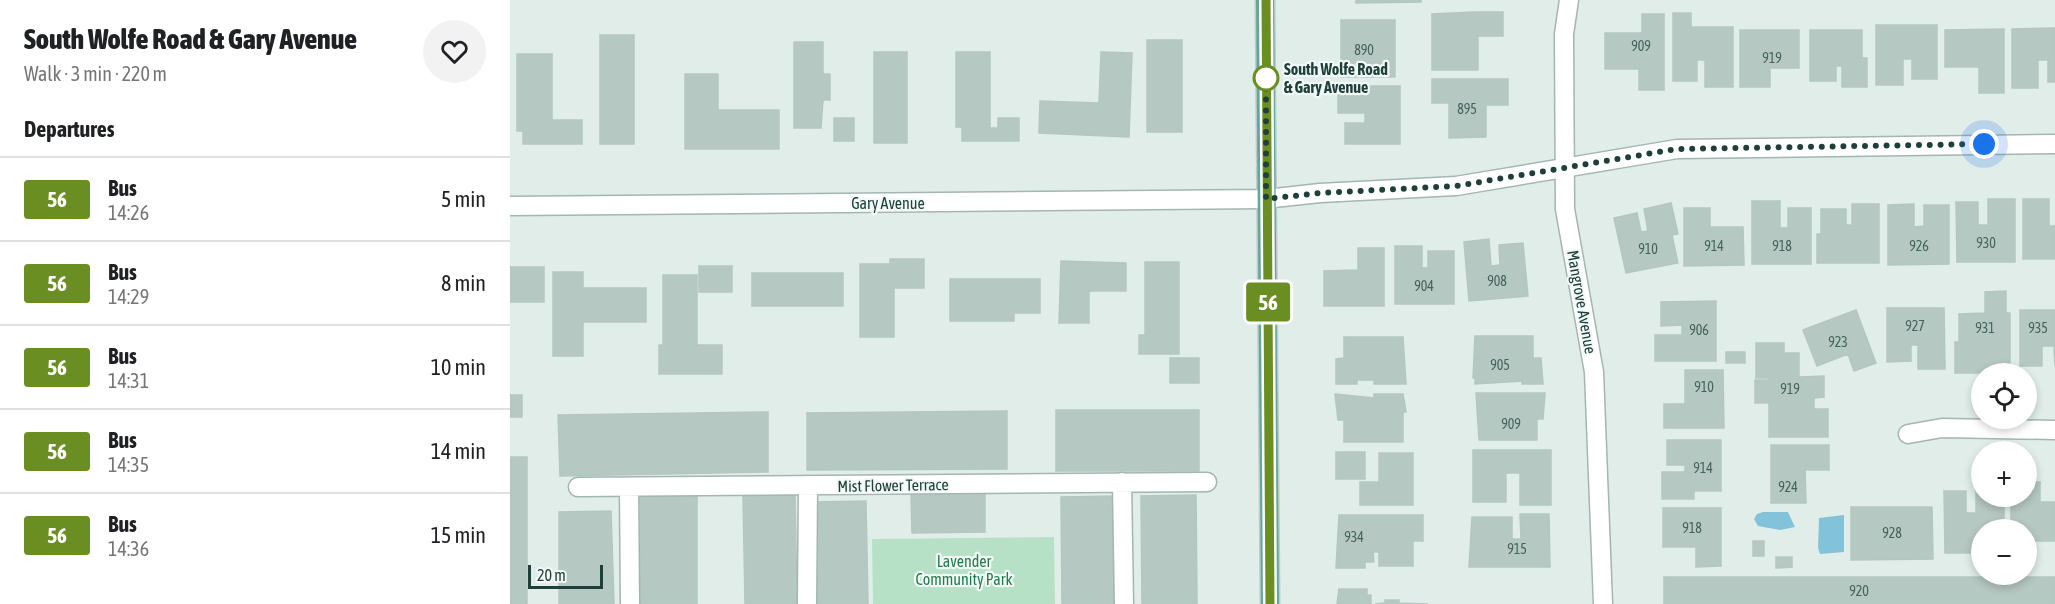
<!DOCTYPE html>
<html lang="en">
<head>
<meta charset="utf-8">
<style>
  :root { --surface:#fff; --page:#f2f2f2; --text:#202124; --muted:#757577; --line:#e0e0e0 }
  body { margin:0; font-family:"Asap Condensed",sans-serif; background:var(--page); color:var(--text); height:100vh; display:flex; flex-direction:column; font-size:22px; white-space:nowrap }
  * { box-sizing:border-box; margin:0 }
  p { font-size:20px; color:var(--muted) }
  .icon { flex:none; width:33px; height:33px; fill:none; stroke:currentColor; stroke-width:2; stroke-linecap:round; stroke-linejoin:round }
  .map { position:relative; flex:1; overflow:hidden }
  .drawer { display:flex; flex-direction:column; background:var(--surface); width:510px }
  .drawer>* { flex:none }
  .badge { padding:0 12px; border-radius:4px; font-size:21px; line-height:39px }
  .buttons { position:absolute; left:1461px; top:363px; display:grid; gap:12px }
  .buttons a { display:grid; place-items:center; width:66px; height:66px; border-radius:50%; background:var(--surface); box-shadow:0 3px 9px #0003; font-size:30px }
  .scale { position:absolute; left:18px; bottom:15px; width:75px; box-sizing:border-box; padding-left:6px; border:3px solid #1f403a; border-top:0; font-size:16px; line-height:21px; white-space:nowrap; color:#1f403a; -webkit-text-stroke:4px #f2f9f6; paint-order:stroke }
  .you { position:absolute; width:30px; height:30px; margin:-15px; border:4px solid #fff; border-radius:50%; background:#1a73e8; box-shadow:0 0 0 9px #1a73e833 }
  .map>.badge { position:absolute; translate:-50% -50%; box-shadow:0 0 0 3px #fff }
  h2 { padding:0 24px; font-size:22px; line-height:54px }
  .round { display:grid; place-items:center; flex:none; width:63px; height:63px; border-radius:32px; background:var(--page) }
  .head { display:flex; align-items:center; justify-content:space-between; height:102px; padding:0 24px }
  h1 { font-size:28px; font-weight:800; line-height:45px }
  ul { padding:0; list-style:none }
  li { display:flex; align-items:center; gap:18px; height:84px; padding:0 24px; border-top:2px solid var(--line) }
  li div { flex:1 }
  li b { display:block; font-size:22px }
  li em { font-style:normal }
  li .badge { min-width:66px; font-weight:700; text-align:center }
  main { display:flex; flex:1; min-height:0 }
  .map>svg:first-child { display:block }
  .green { fill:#b7e1c6 }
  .water { fill:#82c3d9 }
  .building { fill:#b6c8c2; stroke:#b2c7c1; stroke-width:1.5 }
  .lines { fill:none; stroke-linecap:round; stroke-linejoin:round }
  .minor-casing { stroke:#a3b6b1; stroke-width:21 }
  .major-casing { stroke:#c0cac8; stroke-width:21 }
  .minor { stroke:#fff; stroke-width:18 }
  .major { stroke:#60a89c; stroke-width:18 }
  .line-casing { stroke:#fff; stroke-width:14 }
  .line { stroke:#6b8e23; stroke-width:9 }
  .walk { stroke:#1f403a; stroke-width:6; stroke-dasharray:0 10.8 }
  .stop-dot { fill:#fff; stroke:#6b8e23; stroke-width:3 }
  .labels { text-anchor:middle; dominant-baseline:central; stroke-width:4.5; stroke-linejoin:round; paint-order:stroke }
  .number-label { font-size:14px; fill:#45625c }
  .stop-label { font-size:16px; font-weight:bold; fill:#1f403a; stroke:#f2f9f6; text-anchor:start }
  .street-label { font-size:16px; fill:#1f403a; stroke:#f2f9f6 }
  .park-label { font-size:16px; fill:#247b4e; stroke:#f2f9f6 }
</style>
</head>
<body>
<main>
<section class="drawer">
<div class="head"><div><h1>South Wolfe Road &amp; Gary Avenue</h1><p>Walk · 3 min · 220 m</p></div><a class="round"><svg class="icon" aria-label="heart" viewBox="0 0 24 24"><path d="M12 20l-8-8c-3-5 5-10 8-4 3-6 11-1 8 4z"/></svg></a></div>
<h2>Departures</h2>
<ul>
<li><span class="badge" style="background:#6b8e23;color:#fff">56</span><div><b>Bus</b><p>14:26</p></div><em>5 min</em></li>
<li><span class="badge" style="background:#6b8e23;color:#fff">56</span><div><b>Bus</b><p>14:29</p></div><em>8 min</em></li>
<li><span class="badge" style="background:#6b8e23;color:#fff">56</span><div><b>Bus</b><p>14:31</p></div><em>10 min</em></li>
<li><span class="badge" style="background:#6b8e23;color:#fff">56</span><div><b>Bus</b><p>14:35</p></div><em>14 min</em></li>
<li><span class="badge" style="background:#6b8e23;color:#fff">56</span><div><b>Bus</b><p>14:36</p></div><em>15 min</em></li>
</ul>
</section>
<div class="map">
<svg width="1545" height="604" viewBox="0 0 1545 604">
  <rect width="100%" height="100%" fill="#e1ede9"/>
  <!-- green -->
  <path class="green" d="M544 537 545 604H363L362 539Z"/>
  <!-- water -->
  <path class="water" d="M1253 512H1278L1285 527 1270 530 1248 526 1244 519 1247 514Z
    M1334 515V552L1310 554 1308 548 1309 518Z"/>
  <!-- building -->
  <path class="building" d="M846 0H911V2L846 3Z
    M964 12H993V36H968V70H922V14Z
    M1163 13H1181V27H1223V87H1195V60H1187V81H1163Z
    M1132 14H1154V90H1129V69H1095V33H1132Z
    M831 20H885V77H831Z
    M1366 25H1427V79H1402V59H1393V85H1366Z
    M1545 28V82H1538V60H1528V88H1502V29Z
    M1494 29V93H1469V67H1435V30Z
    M1230 30H1289V68H1260V87H1230Z
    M1300 30H1352V58H1357V87H1332V66H1326V81H1300Z
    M90 35H124V144H90Z
    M637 40H672V132H637Z
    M284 42H313V74H320V100H313L311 128H284Z
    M364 52H397V143H364Z
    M446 52H480V128H488V118H509V141H452V127H446Z
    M591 52 622 53 619 137 529 133 530 101 589 103Z
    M7 54H42V120H72V144H13V131H7Z
    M175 74H208V110H269V149H175Z
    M922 79H998V105H976V137L939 138V103H922Z
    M828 86H890V144H835V123H855V113H828Z
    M324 118H344V141H324Z
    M1478 199H1505V262H1447L1446 202H1468V225H1478Z
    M1513 199H1539V226H1545V259H1513Z
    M1242 201H1270V228H1278V208H1301V264H1242Z
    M1161 203 1168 234 1162 235 1168 263 1116 273 1104 218 1127 213 1131 232 1138 231 1134 209Z
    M1342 204H1369V263H1307V234H1311V209H1336V225H1342Z
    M1404 204V227L1414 226V205H1439V264L1378 265V205Z
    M1174 208H1200V227H1233L1234 265 1174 266Z
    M979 239 981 266 990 265 989 245 1013 243 1018 296 959 301 954 242Z
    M885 246H912V268H918V251H944V304H885Z
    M848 248H874V306H814V271L848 270Z
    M380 259H414V288H384V337H350V264H380Z
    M551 261 616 263V291H579V323H549Z
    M635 262H669V354H629V335H635Z
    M189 266H222V292H189Z
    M0 267H34V302H0Z
    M43 272H73V288H136V322H73V356H43Z
    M242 273H333V306H242Z
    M153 275H187V345H212V374H149V345H153Z
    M440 279H530V313H504V321H440Z
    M1496 291V313H1500V373H1445V342H1449V314L1475 313V292Z
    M1206 301V361H1145V335H1172V325L1151 326V302Z
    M1377 308H1434L1435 369H1408V345H1401V361L1377 362Z
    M1346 310 1366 363 1344 371 1338 354 1307 366 1293 330Z
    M1510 310H1545V366L1544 346H1532V366H1510Z
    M965 336H1023V358H1031L1033 384H1012V381L965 384V378H963Z
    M834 337H893L896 384H864V380H847V384H826V359L834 358Z
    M1246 343H1274V353H1289V377L1314 376V397L1304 398V409H1318V437H1259V403H1245V380H1259V378H1246Z
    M1216 352H1235V363H1216Z
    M660 358H689V383H660Z
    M1175 370H1213L1214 428H1154V404H1175Z
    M966 393H1035L1033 419H1027V440H969Z
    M825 394 864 398V394H893L896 412H893V442H834V420H828Z
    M0 395H12V417H0Z
    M546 410H689V471H546Z
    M497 411V469L297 470V413Z
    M258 412V472L50 476 48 415Z
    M1157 440H1211V491H1184V499H1152V472H1175V465H1157Z
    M1261 445H1319V470H1295L1296 503H1261Z
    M963 450H1041V505H1010V473H996V502H963Z
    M826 452H855V479H826Z
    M869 453H903V505H850V482H869Z
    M0 457H17V604H0Z
    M1466 482H1472V496H1494V530H1472V553H1435L1434 491H1456V513H1466Z
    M1516 482H1530V502H1545V541H1516V530H1501V496H1516Z
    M475 492V532L402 533 401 493Z
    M285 495 287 604H235L233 496Z
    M686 495 687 604H632L631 496Z
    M130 496H187V604H130Z
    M605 496 606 604H552L551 497Z
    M356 501 358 604H304L303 502Z
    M1341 507H1422L1423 559 1341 560Z
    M1153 508H1211V566L1186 567V547H1153Z
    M101 511 104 604H49V512Z
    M1010 514H1039L1040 567H959L962 517H1002V539H1011Z
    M829 515H913V541H903V566H869V552H863L864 562H855V568H826Z
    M1243 541H1254V556H1243Z
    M1266 557H1282V567L1266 568Z
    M1154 577H1545V604H1154Z
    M829 589H857V595H861V604H827Z
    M875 600H889V603L918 604H865L875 603Z"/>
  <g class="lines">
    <!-- minor casing -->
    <g class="minor-casing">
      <path id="minor" d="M1059 0 1054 34 1055 209 1084 372 1093 604
        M0 206 756 199 810 193 946 186 1167 149 1545 144
        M1398 434 1432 428 1545 430
        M612 482 614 604
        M68 487 697 482
        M119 487 120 604
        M297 604 298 485"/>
    </g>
    <!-- major casing -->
    <g class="major-casing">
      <path id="major" d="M755 0 760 604"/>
    </g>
    <!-- minor -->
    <use href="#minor" class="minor"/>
    <!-- major -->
    <use href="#major" class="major"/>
  </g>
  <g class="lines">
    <!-- line casing -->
    <g class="line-casing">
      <path id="line" d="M756 0 760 604"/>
    </g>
    <!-- line -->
    <use href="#line" class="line"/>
    <!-- walk -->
    <path class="walk" d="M756 78V199L810 193 946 186 1167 149 1474 144"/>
  </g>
  <!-- markers -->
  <circle class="stop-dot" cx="756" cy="78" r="12"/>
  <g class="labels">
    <!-- number labels -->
    <g class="number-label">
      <text x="1131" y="46">909</text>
      <text x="854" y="50">890</text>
      <text x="1262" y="58">919</text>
      <text x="957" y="109">895</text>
      <text x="1476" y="243">930</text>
      <text x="1204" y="246">914</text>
      <text x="1272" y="246">918</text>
      <text x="1409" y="246">926</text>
      <text x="1138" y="249">910</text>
      <text x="987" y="281">908</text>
      <text x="914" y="286">904</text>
      <text x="1405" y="326">927</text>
      <text x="1475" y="328">931</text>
      <text x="1528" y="328">935</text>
      <text x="1189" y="330">906</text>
      <text x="1328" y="342">923</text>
      <text x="990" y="365">905</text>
      <text x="1194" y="387">910</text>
      <text x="1280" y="389">919</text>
      <text x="1001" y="424">909</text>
      <text x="1193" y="468">914</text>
      <text x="1278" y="487">924</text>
      <text x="1182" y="528">918</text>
      <text x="1382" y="533">928</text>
      <text x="844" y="537">934</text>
      <text x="1007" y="549">915</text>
      <text x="1349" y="591">920</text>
    </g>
    <!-- stop labels -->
    <g class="stop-label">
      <text x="774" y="69">South Wolfe Road<tspan x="774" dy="18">&amp; Gary Avenue</tspan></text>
    </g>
    <!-- street labels -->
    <g class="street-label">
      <text x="378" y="203">Gary Avenue</text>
      <text transform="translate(1072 302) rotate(80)">Mangrove Avenue</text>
      <text transform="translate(383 485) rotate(-1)">Mist Flower Terrace</text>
    </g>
    <!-- park labels -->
    <g class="park-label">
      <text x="454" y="561">Lavender<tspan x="454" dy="18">Community Park</tspan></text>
    </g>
  </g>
</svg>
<div class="buttons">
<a><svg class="icon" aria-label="locate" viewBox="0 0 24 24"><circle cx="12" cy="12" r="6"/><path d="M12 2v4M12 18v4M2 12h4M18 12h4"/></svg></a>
<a>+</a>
<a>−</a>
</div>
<div class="scale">20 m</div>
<div class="you" style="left:1474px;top:144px"></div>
<b class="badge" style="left:758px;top:302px;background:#6b8e23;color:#fff">56</b>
</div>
</main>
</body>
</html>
